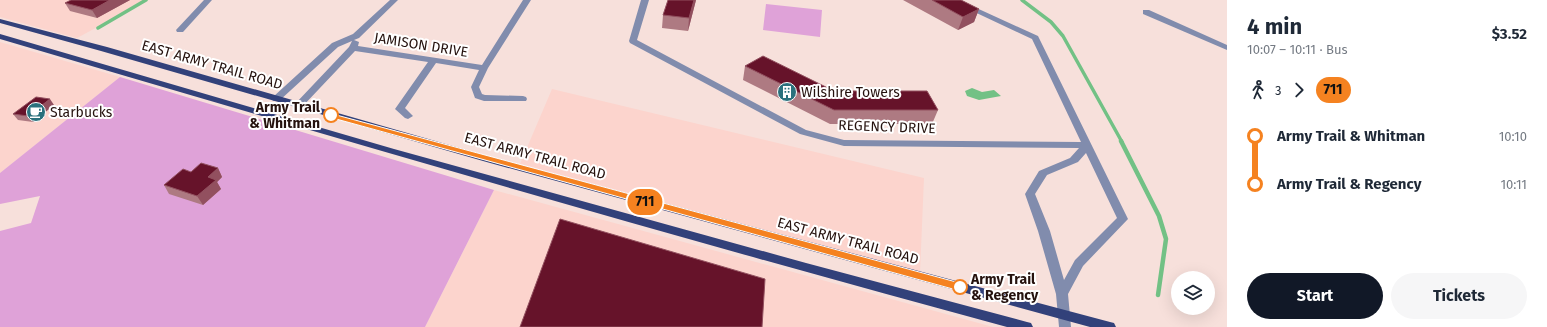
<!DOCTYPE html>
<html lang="en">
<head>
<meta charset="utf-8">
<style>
  :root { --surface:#fff; --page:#f6f6f7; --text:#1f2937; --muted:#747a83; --accent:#111827 }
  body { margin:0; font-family:"Fira Sans",sans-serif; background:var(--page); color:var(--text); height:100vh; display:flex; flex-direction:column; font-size:15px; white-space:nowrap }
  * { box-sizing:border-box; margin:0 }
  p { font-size:13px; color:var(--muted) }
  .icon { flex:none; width:22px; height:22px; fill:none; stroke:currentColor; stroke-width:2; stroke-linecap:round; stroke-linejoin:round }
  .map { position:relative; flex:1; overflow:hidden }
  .drawer { display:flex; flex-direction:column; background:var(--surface); width:320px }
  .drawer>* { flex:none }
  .badge { padding:0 8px; border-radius:13px; font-size:14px; line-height:26px }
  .tools { position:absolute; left:1171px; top:271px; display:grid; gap:8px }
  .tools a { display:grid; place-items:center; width:44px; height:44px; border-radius:50%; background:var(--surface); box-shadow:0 4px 16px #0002; font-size:20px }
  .map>.badge { position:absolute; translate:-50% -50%; box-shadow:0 0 0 2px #fff }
  .legs { display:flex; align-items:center; gap:6px; height:44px; padding:0 20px; font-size:13px }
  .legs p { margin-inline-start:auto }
  .summary { display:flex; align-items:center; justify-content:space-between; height:68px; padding:0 20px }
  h1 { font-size:22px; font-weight:700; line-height:30px }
  .action { display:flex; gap:8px; margin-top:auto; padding:8px 20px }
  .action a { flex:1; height:46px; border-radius:24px; background:var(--accent); color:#fff; font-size:16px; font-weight:700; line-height:46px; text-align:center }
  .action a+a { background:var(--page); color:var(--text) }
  ul { padding:0 20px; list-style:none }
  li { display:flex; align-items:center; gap:14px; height:48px; font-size:15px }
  li i { display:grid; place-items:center; width:6px; height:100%; margin:0 5px; background:currentColor }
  li i::after { content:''; width:10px; height:10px; margin:-5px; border:3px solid; border-radius:50%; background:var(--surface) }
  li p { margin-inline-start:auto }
  li:first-child i { background:linear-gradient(#0000 50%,currentColor 0) }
  li:last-child i { background:linear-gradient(currentColor 50%,#0000 0) }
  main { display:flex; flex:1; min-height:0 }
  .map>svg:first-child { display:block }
  .built { fill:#fcd4cd }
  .green { fill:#dfa2d8 }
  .water { fill:#72c185 }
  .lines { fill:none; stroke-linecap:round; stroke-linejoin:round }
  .stream-far1 { stroke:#72c185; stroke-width:3.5 }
  .stream { stroke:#72c185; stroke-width:4.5 }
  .minor { fill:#818cad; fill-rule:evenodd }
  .major { fill:#32417a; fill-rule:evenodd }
  .wall { fill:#ae7a82 }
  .shaded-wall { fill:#92505f }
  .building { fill:#66132a; stroke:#92505f }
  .line-1 { fill:#f58220; stroke:#fff }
  .stop-1-dot { fill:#fff; stroke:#f58220; stroke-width:2 }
  .labels { text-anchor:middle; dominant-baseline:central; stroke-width:4; stroke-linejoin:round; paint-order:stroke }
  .street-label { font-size:14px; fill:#25120e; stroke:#fff }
  .poi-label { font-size:14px; fill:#25120e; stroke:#fff; text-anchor:start }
  .stop-label { font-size:14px; font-weight:bold; fill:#25120e; stroke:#fff; text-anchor:end }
</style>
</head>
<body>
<main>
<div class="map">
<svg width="1227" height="327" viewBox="0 0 1227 327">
  <rect width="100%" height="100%" fill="#f7e0db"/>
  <!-- built -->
  <path class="built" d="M0 0H148L77 38 0 17Z
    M0 42 120 77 0 173Z
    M552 89 924 178 920 273 520 164Z
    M494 190 993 327H425Z"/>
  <!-- green -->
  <path class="green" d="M766 4 822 10 820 37 763 30Z
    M120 77 494 190 425 327H0V231L31 223 40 196 0 204V173Z"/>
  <!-- water -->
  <path class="water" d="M972 88 982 92 994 90 1001 96 979 100 967 96 965 91Z"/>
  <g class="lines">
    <!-- stream-far1 -->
    <path class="stream-far1" d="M1022 0 1051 22 1063 36 1122 142
      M98 28 146 0"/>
    <!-- stream -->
    <path class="stream" d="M1121 141 1159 216 1166 239 1158 295"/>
    <!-- minor -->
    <path class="minor" d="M204 0H212L183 32H177L176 30Z
      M390 0H398L359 38 354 40 359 42 358 46 482 65 523 0H531L488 68 479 87 482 94 485 95 523 96 526 97 527 99 526 101H484L475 98 471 87 479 70 436 63 405 108 413 116 408 119 405 118 395 109 428 62 355 51 301 108H295L293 106 295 104 349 47 352 41 338 47 279 101H273L272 99 273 97 332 43 353 34Z
      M641 0H649L637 40 806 130 844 140 1081 142 1032 39 949 0H959L1038 36 1128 219 1083 266 1068 294 1071 327H1059L1056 294 1038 231 1025 194 1039 171 1070 158 1079 148 844 146 800 134 630 43 629 41ZM1086 153 1117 218 1075 260 1064 280 1050 231 1035 194 1047 175 1078 162Z
      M1143 10H1149L1227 45V50L1143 14Z"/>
    <!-- major -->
    <path class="major" d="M0 19 107 47 484 155 1110 322 1114 323 1116 327H1090L483 161 101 51 0 23Z
      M0 34 394 149 806 263 1027 322 1031 323 1033 327H1007C670 236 335 138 0 39Z"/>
  </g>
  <!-- wall -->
  <path class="wall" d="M130 0 97 18 70 11 65 3Z
    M696 0 688 31 662 28 663 15Z
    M903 0H961L979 9 974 22 958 30Z
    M745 66 834 91 938 110 932 124H830L743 80Z
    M54 105 33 122 18 120 13 114Z
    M218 168 222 177 217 182 221 189 203 205 169 194 164 185 191 172Z"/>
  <!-- shaded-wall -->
  <path class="shaded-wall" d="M110 0H130L97 18 92 10Z
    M694 0H696L688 31 689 18Z
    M979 9 974 22 958 30 963 17Z
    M50 99 54 105 33 122 28 116Z
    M218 168 222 177 217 182 221 189 203 205 197 196 208 177Z"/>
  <!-- building -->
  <path class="building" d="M71 0H110L92 10 65 3Z
    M668 0H694L689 18 663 15Z
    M932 0H961L979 9 963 17Z
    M763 56 834 91H927L938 110H834L745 66Z
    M36 97 50 99 28 116 13 114Z
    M201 163 218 168 208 177 216 180 197 196 164 185 183 169 191 172Z
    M560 219 765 279 762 327H520Z"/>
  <!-- line-1 -->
  <path class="line-1" d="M329 113 960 283 965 287 960 291 329 117Z"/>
  <!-- icons -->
  <defs>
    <g id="building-disc" transform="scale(1)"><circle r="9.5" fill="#2a717d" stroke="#fff"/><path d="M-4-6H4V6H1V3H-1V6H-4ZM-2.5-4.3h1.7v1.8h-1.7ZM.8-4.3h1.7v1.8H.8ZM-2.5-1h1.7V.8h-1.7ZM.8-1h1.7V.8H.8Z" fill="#fff"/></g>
    <g id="cafe-disc" transform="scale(1)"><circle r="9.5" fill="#2a717d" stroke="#fff"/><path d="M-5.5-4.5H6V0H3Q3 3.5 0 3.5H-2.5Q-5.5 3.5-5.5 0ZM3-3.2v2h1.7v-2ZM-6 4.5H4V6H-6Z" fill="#fff"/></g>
  </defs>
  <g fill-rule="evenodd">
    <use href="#building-disc" x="787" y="92"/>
    <use href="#cafe-disc" x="36" y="112"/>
  </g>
  <!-- markers -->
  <g class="stop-1-dot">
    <circle cx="331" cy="115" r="7"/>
    <circle cx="960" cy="287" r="7"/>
  </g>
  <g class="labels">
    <!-- street labels -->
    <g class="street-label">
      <text transform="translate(421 45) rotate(9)">JAMISON DRIVE</text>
      <text transform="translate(212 65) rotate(16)">EAST ARMY TRAIL ROAD</text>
      <text transform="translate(887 127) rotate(2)">REGENCY DRIVE</text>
      <text transform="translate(535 156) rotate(15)">EAST ARMY TRAIL ROAD</text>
      <text transform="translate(848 241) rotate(15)">EAST ARMY TRAIL ROAD</text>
    </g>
    <!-- poi labels -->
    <g class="poi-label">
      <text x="801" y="92">Wilshire Towers</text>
      <text x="50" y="112">Starbucks</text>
    </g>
    <!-- stop labels -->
    <g class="stop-label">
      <text x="320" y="107">Army Trail<tspan x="320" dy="16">&amp; Whitman</tspan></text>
      <text x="971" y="279" text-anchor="start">Army Trail<tspan x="971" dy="16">&amp; Regency</tspan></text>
    </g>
  </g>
</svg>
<div class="tools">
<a><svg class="icon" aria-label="layers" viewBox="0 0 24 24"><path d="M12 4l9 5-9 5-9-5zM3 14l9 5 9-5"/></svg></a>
</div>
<b class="badge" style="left:645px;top:202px;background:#f58220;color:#111">711</b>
</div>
<section class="drawer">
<div class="summary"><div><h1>4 min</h1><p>10:07 – 10:11 · Bus</p></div><b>$3.52</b></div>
<div class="legs"><svg class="icon" aria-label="walk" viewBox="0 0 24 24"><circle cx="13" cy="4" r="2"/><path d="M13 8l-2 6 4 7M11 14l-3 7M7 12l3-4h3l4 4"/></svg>3<svg class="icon" aria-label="forward" viewBox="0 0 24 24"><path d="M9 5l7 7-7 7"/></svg><b class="badge" style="background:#f58220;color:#111">711</b></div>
<ul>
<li><i style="color:#f58220"></i><b>Army Trail &amp; Whitman</b><p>10:10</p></li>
<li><i style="color:#f58220"></i><b>Army Trail &amp; Regency</b><p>10:11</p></li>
</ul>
<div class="action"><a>Start</a><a>Tickets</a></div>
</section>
</main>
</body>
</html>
